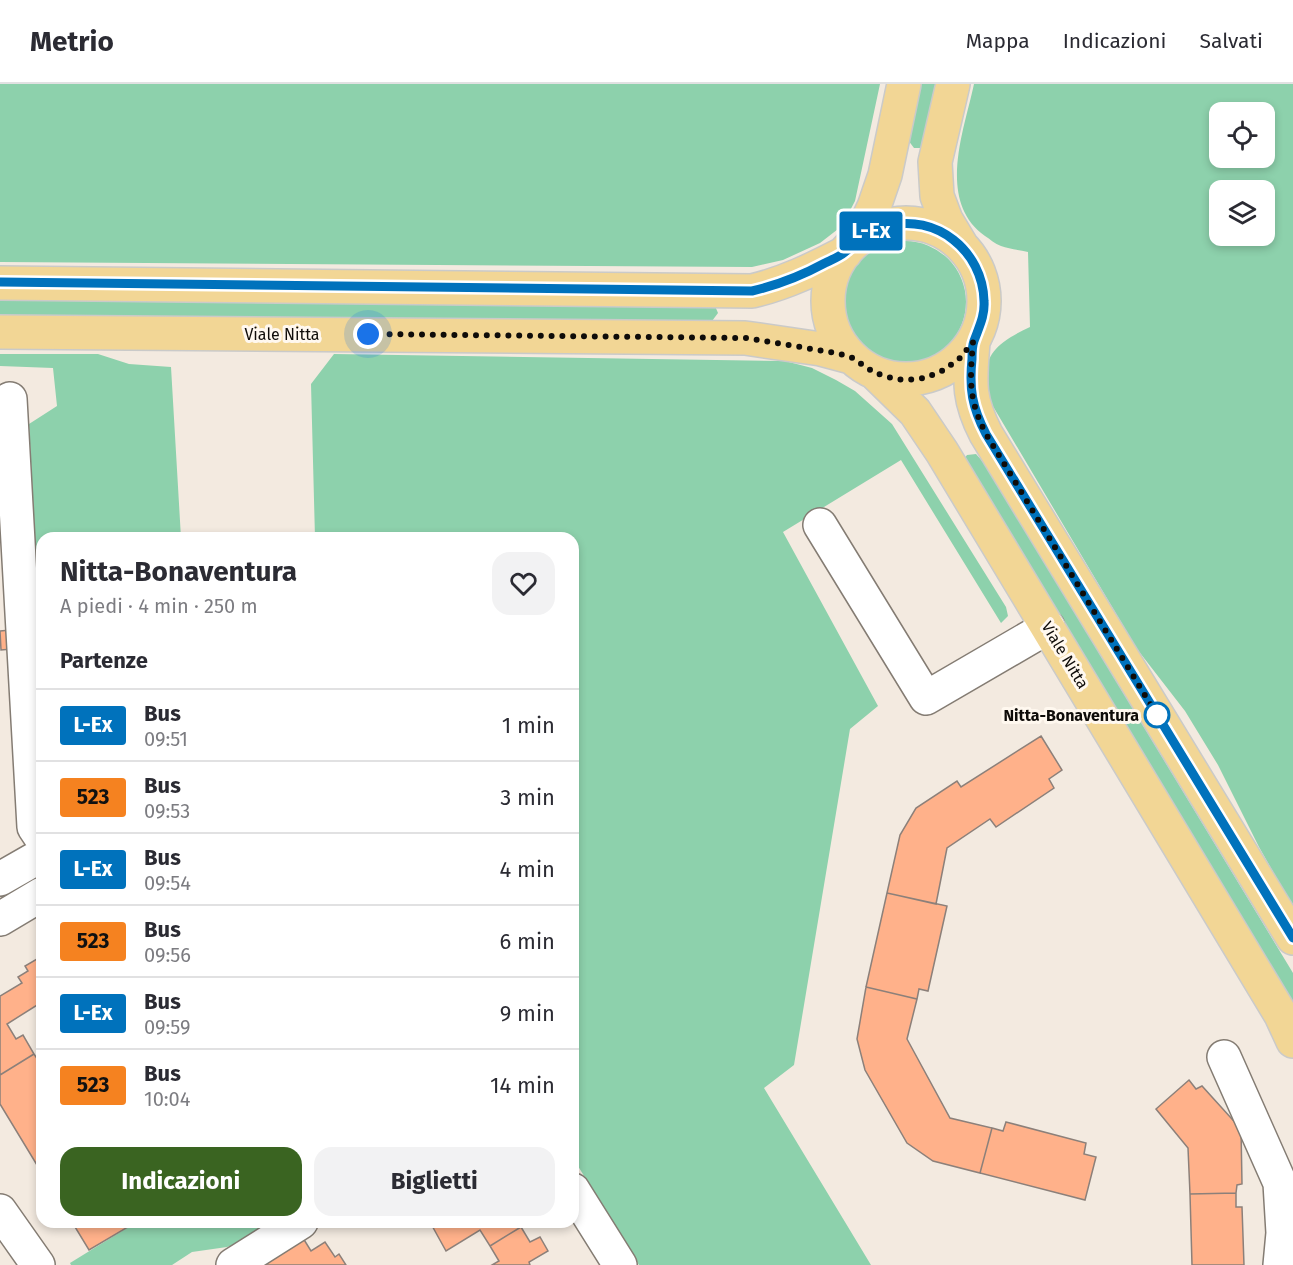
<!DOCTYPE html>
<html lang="it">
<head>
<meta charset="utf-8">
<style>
  :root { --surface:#fff; --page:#f2f2f3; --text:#2b2b33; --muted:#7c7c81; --line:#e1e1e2; --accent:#3a6421 }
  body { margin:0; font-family:"Fira Sans",sans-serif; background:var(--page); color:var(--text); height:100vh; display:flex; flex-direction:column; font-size:22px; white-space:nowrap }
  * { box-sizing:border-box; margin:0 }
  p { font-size:20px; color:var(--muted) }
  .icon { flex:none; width:33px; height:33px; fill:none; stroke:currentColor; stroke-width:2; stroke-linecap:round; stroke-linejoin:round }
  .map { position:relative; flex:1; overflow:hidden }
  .sheet { position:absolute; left:36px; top:448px; width:543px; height:696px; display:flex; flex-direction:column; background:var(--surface); border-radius:18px; box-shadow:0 3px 9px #0003 }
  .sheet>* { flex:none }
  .badge { padding:0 12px; border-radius:4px; font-size:21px; line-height:39px }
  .buttons { position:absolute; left:1209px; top:18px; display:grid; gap:12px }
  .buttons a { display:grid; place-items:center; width:66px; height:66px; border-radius:12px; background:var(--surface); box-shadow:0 3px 9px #0003; font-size:30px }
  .you { position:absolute; width:30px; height:30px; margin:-15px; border:4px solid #fff; border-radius:50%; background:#1a73e8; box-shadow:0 0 0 9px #1a73e833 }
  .map>.badge { position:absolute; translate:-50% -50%; box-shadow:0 0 0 3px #fff }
  h2 { padding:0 24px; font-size:22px; line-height:54px }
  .round { display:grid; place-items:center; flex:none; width:63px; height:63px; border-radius:18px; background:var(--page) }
  .summary { display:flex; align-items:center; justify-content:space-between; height:102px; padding:0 24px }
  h1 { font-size:28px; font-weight:700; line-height:45px }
  .button { display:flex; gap:12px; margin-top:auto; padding:12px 24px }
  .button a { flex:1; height:69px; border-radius:18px; background:var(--accent); color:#fff; font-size:24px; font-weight:700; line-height:69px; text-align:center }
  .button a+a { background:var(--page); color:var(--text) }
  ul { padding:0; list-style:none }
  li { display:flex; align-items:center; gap:18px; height:72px; padding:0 24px; border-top:2px solid var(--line) }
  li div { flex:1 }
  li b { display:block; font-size:22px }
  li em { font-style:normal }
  li .badge { min-width:66px; font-weight:700; text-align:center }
  header { display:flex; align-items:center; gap:36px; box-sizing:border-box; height:84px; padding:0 30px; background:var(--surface); border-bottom:2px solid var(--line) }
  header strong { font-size:28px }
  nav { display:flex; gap:33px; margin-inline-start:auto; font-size:21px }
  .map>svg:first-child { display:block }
  .green { fill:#8dd1ac; fill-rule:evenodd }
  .building { fill:#ffb18a; stroke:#8c807a; stroke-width:1.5 }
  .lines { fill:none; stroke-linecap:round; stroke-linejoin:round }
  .minor-casing { stroke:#847c73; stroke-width:36 }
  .major-casing { stroke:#cacac9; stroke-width:36 }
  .minor { stroke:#fff; stroke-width:33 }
  .major { stroke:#f2d695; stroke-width:33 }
  .line-casing { stroke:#fff; stroke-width:14 }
  .line { stroke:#0072bc; stroke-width:9 }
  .walk { stroke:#0f0c09; stroke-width:6; stroke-dasharray:0 10.8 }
  .stop-dot { fill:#fff; stroke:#0072bc; stroke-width:3 }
  .labels { text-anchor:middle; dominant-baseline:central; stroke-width:6; stroke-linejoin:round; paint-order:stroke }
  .street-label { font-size:16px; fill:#0f0c09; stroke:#fff8ef }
  .stop-label { font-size:16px; font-weight:bold; fill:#0f0c09; stroke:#fff8ef; text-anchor:end }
</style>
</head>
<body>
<header>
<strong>Metrio</strong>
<nav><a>Mappa</a><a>Indicazioni</a><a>Salvati</a></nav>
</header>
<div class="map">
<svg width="1293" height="1181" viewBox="0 0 1293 1181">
  <rect width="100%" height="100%" fill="#f3eae0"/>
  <!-- green -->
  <path class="green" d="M0 0H880L855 117 842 142 820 159 783 176 752 183 0 178Z
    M919 0H938L924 62 920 64H914L908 56Z
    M974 0H1293V823L1259 763 1218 681 1185 627 1137 565 991 319C978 276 991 261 1030 243L1028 168C1019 166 1009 165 1001 162 995 160 990 155 985 152 936 117 964 47 974 0ZM1220 28H1264V74H1220ZM1220 106H1264V152H1220Z
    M844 218a61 61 0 1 1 122 0a61 61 0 1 1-122 0Z
    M0 214 715 222 718 229 712 237 0 233Z
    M0 270H98L129 280 171 283 181 454H42V550L40 551 29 340 57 322 53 284 0 282Z
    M334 270 785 277 812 284 836 296 855 307 892 340 1006 523 1008 532 1001 539 901 376 783 448 878 622 850 645 794 981 764 1004 871 1181H639L573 1074V454H315L311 300Z
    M976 370 984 379 1293 889V916H1290L964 375 967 371Z
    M135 1139H279L256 1153 227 1163 192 1168 172 1181H71L70 1179Z"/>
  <!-- building -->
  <path class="building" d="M10 546 12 565 1 566 0 547Z
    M1041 652 1062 686 1049 695 1054 704 996 743 990 735 947 764 936 820 887 809 900 751 916 724 957 697 961 703Z
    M887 809 947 822 928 907 919 905 917 915 866 903Z
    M42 872V918L7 940 16 955 23 951 34 970 0 991V912L22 899 18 893 28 887 25 882Z
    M866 903 917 915 907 955 950 1034 992 1044 980 1089 933 1077 907 1059 865 986 857 955Z
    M34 970 42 982V1085L40 1086 0 1020V991Z
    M1189 996 1196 1005 1202 1002 1241 1045 1242 1100 1237 1101 1236 1109 1190 1110 1188 1064 1156 1025Z
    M1006 1038 1086 1059 1084 1070 1096 1073 1085 1116 980 1089 992 1044 1003 1047Z
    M1236 1109V1123H1242L1244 1181H1192L1190 1110Z
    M72 1138H132L133 1140 89 1166Z
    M430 1138H519L521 1143 490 1162 480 1146 446 1167Z
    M521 1143 530 1158 540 1153 548 1167 529 1178 530 1181H492L499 1177 490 1162Z
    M303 1154 311 1167 325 1158 335 1173 339 1170 346 1181H258Z"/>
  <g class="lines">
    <!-- minor casing -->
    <g class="minor-casing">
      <path id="minor" d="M10 315 34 743 42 755
        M820 441 926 614 1048 543
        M0 795 42 771
        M0 835 42 810
        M1224 973 1280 1099 1283 1149 1280 1181
        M573 1106 620 1181
        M0 1127 38 1181
        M233 1181 301 1138"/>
    </g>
    <!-- major casing -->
    <g class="major-casing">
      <path id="major" d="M953 0 935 78 937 112 946 136 961 161
        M828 217a78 78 0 1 1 156 0a78 78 0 1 1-156 0Z
        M859 155 874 123 885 91 904 0
        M0 199 752 207C786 199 814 185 845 169
        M0 248 745 254 821 265 851 273
        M973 258C970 297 967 313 986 350L1293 854
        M875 289 915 328 942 368 1281 931 1293 957"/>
    </g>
    <!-- minor -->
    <use href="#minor" class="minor"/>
    <!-- major -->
    <use href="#major" class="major"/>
  </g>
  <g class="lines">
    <!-- line casing -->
    <g class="line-casing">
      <path id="line" d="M0 198 752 207C778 201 801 192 825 179 831 176 839 173 845 168 859 157 868 146 887 142 936 129 983 167 984 217 985 232 979 243 974 257 972 262 972 269 972 275 969 305 972 323 986 350L1293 854"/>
    </g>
    <!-- line -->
    <use href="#line" class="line"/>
    <!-- walk -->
    <path class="walk" d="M368 250 746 254 836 269 851 273 875 289 895 295 905 296 925 294 944 286 960 274 973 258C970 296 968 315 986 350L1160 636 1157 631"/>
  </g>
  <!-- markers -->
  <circle class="stop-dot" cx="1157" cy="631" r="12"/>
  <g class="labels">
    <!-- street labels -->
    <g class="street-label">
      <text x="282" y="250">Viale Nitta</text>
      <text transform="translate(1065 571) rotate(59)">Viale Nitta</text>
    </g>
    <!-- stop labels -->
    <g class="stop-label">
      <text x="1139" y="631">Nitta-Bonaventura</text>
    </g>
  </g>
</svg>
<div class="buttons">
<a><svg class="icon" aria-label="locate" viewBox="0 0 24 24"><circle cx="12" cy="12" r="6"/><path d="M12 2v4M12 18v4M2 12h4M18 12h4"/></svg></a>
<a><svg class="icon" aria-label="layers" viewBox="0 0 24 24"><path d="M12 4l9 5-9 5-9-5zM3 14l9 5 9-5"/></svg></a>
</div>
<div class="you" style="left:368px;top:250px"></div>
<b class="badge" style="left:871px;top:147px;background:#0072bc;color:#fff">L-Ex</b>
<section class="sheet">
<div class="summary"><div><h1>Nitta-Bonaventura</h1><p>A piedi · 4 min · 250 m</p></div><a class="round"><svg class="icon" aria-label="heart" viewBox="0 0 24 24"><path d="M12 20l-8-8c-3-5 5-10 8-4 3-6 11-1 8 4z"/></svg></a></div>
<h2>Partenze</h2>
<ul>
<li><span class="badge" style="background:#0072bc;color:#fff">L-Ex</span><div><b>Bus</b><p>09:51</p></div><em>1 min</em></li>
<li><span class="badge" style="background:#f58220;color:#111">523</span><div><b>Bus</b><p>09:53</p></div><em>3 min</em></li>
<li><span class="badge" style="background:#0072bc;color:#fff">L-Ex</span><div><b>Bus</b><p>09:54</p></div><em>4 min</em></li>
<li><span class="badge" style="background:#f58220;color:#111">523</span><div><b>Bus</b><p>09:56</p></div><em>6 min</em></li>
<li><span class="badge" style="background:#0072bc;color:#fff">L-Ex</span><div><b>Bus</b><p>09:59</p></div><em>9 min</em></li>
<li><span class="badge" style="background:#f58220;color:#111">523</span><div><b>Bus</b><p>10:04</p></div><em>14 min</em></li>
</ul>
<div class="button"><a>Indicazioni</a><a>Biglietti</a></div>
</section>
</div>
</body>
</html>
